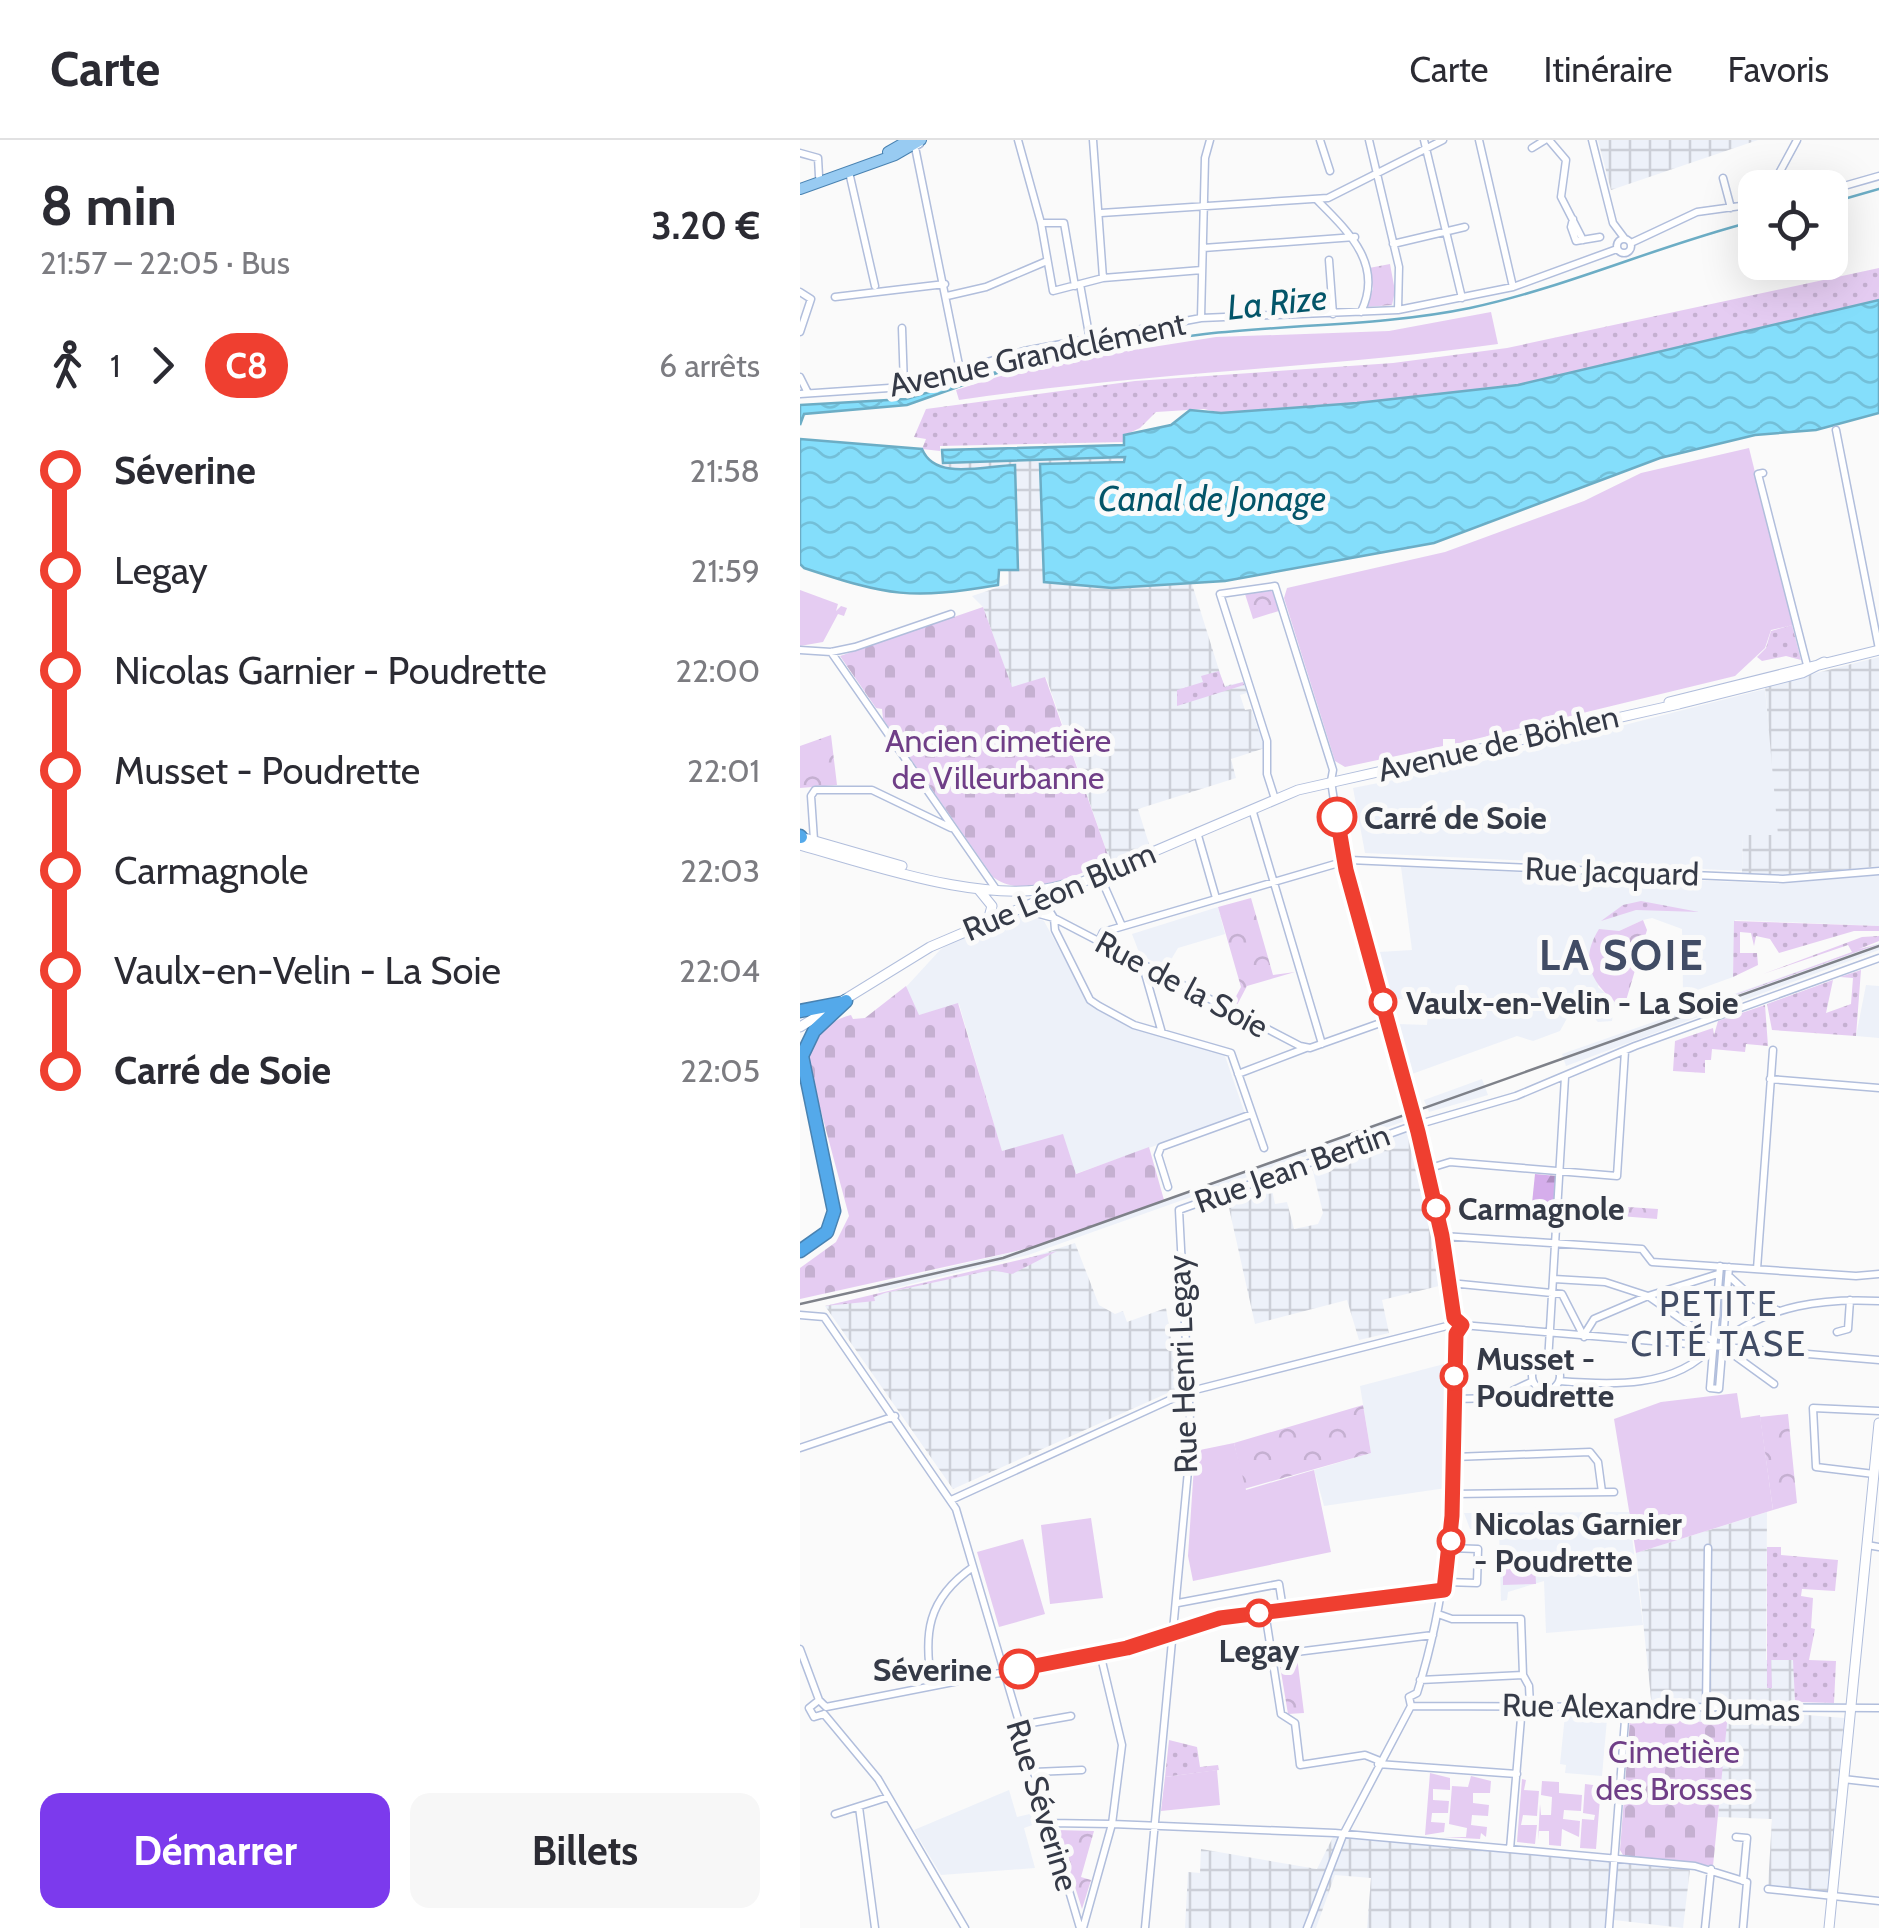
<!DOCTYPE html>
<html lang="fr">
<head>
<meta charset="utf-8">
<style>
  :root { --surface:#fff; --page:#f7f7f7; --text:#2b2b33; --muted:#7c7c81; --line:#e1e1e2; --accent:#7c3aed }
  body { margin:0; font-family:Cabin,sans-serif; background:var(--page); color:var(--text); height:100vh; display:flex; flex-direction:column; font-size:38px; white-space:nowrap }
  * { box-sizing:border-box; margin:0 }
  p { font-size:32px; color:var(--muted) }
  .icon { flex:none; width:55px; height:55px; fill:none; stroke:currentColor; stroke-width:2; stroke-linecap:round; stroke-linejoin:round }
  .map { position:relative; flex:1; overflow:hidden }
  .panel { display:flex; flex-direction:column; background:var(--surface); width:800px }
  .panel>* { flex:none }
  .badge { padding:0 20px; border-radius:32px; font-size:35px; line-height:65px }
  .buttons { position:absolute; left:938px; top:30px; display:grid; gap:20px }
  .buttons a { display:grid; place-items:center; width:110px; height:110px; border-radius:20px; background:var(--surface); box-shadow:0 10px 40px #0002; font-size:50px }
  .map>.badge { position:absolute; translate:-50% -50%; box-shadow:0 0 0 5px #fff }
  .legs { display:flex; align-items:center; gap:15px; height:110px; padding:0 40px; font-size:32px }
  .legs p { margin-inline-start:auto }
  .overview { display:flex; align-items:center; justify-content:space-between; height:170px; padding:0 40px }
  h1 { font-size:55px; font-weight:700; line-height:75px }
  .primary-button { display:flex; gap:20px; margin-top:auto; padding:20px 40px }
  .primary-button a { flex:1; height:115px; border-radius:20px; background:var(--accent); color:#fff; font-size:40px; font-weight:700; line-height:115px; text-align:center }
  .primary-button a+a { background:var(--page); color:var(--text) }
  ul { padding:0 40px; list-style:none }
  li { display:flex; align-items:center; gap:35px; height:100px; font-size:38px }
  li i { display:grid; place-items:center; width:15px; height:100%; margin:0 12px; background:currentColor }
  li i::after { content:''; width:25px; height:25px; margin:-12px; border:8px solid; border-radius:50%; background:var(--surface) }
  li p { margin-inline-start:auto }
  li:first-child i { background:linear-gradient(#0000 50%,currentColor 0) }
  li:last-child i { background:linear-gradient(currentColor 50%,#0000 0) }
  header { display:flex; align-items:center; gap:60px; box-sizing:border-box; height:140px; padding:0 50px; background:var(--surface); border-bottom:2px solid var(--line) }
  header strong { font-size:48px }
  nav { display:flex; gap:55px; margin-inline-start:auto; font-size:35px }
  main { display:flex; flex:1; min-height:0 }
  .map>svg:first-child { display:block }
  .built { fill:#edf1f9 }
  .industrial { fill:url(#industrial-grid) }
  .grass { fill:url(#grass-dots) }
  .forest { fill:url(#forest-firs) }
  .cemetery { fill:url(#cemetery-stones) }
  .park { fill:url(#park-crowns) }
  .garden { fill:#e5ccf2 }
  .water { fill:url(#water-waves); stroke:#6cadc5; stroke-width:2.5 }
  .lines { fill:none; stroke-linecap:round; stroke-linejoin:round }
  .stream { stroke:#6cadc5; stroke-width:2.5 }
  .street-casing { stroke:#b1bedc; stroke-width:9 }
  .secondary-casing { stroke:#b1bedc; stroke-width:11 }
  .primary-casing { stroke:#4982b1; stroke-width:12 }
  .highway-casing { stroke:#4982b1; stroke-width:15 }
  .street { stroke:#fff; stroke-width:6 }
  .secondary { stroke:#fff; stroke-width:9 }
  .primary { stroke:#98cbf2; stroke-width:10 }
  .highway { stroke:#54a9ea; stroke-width:12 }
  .tram { stroke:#7e8189; stroke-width:2.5 }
  .line-1-casing { stroke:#fff; stroke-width:22 }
  .line-1 { stroke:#ef3f30; stroke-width:15 }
  .stop-1-dot { fill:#fff; stroke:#ef3f30; stroke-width:5 }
  .labels { text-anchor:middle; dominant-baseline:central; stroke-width:10; stroke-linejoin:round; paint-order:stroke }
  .street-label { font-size:32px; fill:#353a47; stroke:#fafafa }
  .park-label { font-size:32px; fill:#6f3e87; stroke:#fafafa }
  .stop-label { font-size:32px; font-weight:bold; fill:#353a47; stroke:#fafafa; text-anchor:start }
  .water-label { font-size:35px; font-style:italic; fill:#035569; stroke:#fafafa }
  .neighbourhood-label { font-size:35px; letter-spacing:2.5px; fill:#414c65; stroke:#fafafa }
  .district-label { font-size:42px; font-weight:bold; letter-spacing:2.5px; fill:#414c65; stroke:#fafafa }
</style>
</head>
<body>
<header>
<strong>Carte</strong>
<nav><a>Carte</a><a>Itinéraire</a><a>Favoris</a></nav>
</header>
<main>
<section class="panel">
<div class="overview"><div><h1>8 min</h1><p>21:57 – 22:05 · Bus</p></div><b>3.20 €</b></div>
<div class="legs"><svg class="icon" aria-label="walk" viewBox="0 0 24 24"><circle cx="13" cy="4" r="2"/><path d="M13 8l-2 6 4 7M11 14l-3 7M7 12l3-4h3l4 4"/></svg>1<svg class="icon" aria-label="forward" viewBox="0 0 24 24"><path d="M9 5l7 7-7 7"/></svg><b class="badge" style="background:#ef3f30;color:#fff">C8</b><p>6 arrêts</p></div>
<ul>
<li><i style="color:#ef3f30"></i><b>Séverine</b><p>21:58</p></li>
<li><i style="color:#ef3f30"></i><span>Legay</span><p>21:59</p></li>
<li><i style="color:#ef3f30"></i><span>Nicolas Garnier - Poudrette</span><p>22:00</p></li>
<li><i style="color:#ef3f30"></i><span>Musset - Poudrette</span><p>22:01</p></li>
<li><i style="color:#ef3f30"></i><span>Carmagnole</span><p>22:03</p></li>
<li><i style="color:#ef3f30"></i><span>Vaulx-en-Velin - La Soie</span><p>22:04</p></li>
<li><i style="color:#ef3f30"></i><b>Carré de Soie</b><p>22:05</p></li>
</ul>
<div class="primary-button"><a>Démarrer</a><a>Billets</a></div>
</section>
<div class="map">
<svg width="1079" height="1788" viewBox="0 0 1079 1788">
  <defs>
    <pattern id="industrial-grid" width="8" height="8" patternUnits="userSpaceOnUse" patternTransform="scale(2.5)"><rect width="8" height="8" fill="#edf1f9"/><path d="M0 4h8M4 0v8" fill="none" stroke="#cccfd7"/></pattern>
    <pattern id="grass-dots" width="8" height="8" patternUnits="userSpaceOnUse" patternTransform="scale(2.5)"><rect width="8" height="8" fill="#e5ccf2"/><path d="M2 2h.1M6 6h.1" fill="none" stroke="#c5b0d1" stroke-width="1.8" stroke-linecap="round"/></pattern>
    <pattern id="forest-firs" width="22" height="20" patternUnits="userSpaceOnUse" patternTransform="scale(2.5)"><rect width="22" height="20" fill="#d5adeb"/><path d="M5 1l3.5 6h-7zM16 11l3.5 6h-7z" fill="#ae8ec0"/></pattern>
    <pattern id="cemetery-stones" width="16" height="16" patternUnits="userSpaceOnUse" patternTransform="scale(2.5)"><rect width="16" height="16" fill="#e5ccf2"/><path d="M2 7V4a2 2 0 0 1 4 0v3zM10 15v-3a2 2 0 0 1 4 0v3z" fill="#c5b0d1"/></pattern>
    <pattern id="park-crowns" width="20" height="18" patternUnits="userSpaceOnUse" patternTransform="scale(2.5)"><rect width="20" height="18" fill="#e5ccf2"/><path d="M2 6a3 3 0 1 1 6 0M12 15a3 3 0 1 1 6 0" fill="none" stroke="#c5b0d1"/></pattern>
    <pattern id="water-waves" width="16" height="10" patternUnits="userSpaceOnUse" patternTransform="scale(2.5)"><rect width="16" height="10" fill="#84defb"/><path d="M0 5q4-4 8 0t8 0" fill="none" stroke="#73bfd8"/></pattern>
  </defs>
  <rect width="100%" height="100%" fill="#fafafa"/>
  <!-- built -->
  <path class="built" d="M965 549 979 696H943L942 731 565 713 553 648 664 626Z
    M601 727 980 744 1079 735V786L935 780 933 837 889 853 883 851 882 789 852 778 843 780 819 791 798 847 815 862 812 881 798 882 777 860 760 891 733 901 717 896 612 934 598 884 627 885 629 863 591 858 579 812 612 810Z
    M418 767 425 794 378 808 366 828 340 815 332 794Z
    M226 773 244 781 288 862 331 888 424 913 445 974 275 1034 202 1012 159 864 119 875 113 872 106 847 140 810 157 798Z
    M1079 803V810L766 926 762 914Z
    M1066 845 1079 846V898L1056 896Z
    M682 939 688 955 629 972 624 960Z
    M605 973 608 980 228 1115 79 1152 77 1144 231 1108Z
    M648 1223 646 1348 524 1366 514 1330 571 1313 560 1246Z
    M829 1372 843 1485 746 1493 744 1441 708 1452 707 1460 701 1461 699 1391 670 1389 664 1373Z
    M765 1575 807 1579 802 1636 765 1633 766 1625 760 1624Z
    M209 1650 217 1677 238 1672 241 1682 224 1688 235 1728 141 1735 114 1690Z"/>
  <!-- industrial -->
  <path class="industrial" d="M798 0H958L811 50Z
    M325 317V322L255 324 244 442 312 448 392 444 424 546 443 542 447 553 440 555 445 570 451 569 465 608 431 619 436 638 338 669 349 704 310 721 246 537 212 548 183 467 172 456 208 444V430H217L216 377 151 330 135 328 134 324Z
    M1079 517V726L980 736 942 734 943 695H978L965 546Z
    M605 989 611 993 643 1145 582 1160 589 1193 559 1200 547 1160 455 1184 427 1059 472 1050 475 1064 487 1062 494 1089 518 1084 523 1073 511 1023Z
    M275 1103 299 1165 315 1174 323 1171 327 1182 366 1168 379 1248 153 1349 25 1166 194 1129Z
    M967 1372 966 1520H994L995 1574 1044 1578 1028 1754 968 1746 972 1679 918 1677 927 1573H917L904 1582 853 1578 836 1413Z
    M535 1693 814 1717 819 1723 823 1715 891 1721 883 1788 814 1780 813 1788H567L571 1738 535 1735 516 1788H385L388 1732 400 1733 401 1709 517 1729Z"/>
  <!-- grass -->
  <path class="grass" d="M1079 128V160L718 245 656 255 421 273 404 269 356 272 340 288 325 295V302L140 306V311L122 309 126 299 114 297 126 269 335 241 593 223 707 208Z
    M992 485 1001 520 986 516 962 521 957 517 966 508 971 491Z
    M419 531 425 547 443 542 444 545 377 566V550L403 542 401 536Z
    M841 761 899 772 836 770 801 781 823 765Z
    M934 781 1079 786V791H1054L979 813 970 799 956 796 954 806 951 793 940 792V813H957L958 825 933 837Z
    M1079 796V801L1059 809 1079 804 851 885 1052 812 1048 805 963 834 1062 797Z
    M1061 830 1056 896 972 890 967 864 1033 840 1026 873 1051 864 1053 838 1040 837Z
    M965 865 968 906 946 904 945 912 912 909 911 920H905V933L873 931 875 901 913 888 914 895 918 881Z
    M257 1111 212 1134 192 1130 85 1153 74 1157 75 1161 25 1166Z
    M967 1407H981V1415L1038 1420 1035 1451 1002 1449 1001 1456 1013 1458 1011 1488 1015 1489 1009 1520 1036 1521 1034 1563 995 1562 993 1520H971L972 1548H967Z
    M369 1600 397 1607 400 1627 418 1625 419 1630 365 1637Z"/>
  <!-- forest -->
  <path class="forest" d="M735 1034 757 1036 754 1075 731 1073Z"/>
  <!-- cemetery -->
  <path class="cemetery" d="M183 467 212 547 245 537 310 721C277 735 225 761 193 737L83 579 82 569 76 568 40 516Z
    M106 846 119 875 158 863 202 1011 263 994 276 1034 349 1007 364 1060 230 1108 0 1159V1128L36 1102 49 1076 7 919C13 896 28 881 51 875L53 879 65 878Z
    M917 1573H928L913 1726 823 1715 820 1710 830 1580 833 1577 904 1582Z"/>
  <!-- park -->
  <path class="park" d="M590 124 595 151 592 165 566 167 573 149 569 128Z
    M476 450 482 470 453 479 445 454Z
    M31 595 37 645 0 648V606Z
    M451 758 473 835 495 832 447 846 437 865 432 864 441 847 418 767Z
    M843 780 847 790 825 864 815 862C790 841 780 819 799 789L819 791Z
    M783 1064 858 1069 857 1079 783 1073Z
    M563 1265 571 1313 444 1349 434 1303Z
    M988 1274 997 1363 973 1370 960 1277Z
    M497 1517 504 1573 488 1574 479 1520Z
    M257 1690 294 1691 281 1737 291 1740 282 1769Z"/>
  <!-- garden -->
  <path class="garden" d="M691 172 698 204C519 229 338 233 159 260L156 250 232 226 416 197 589 191Z
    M949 308 993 485 971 490 965 508 935 536 655 604V599H643V606L545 627 535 621 484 458 487 448 645 412 784 361 841 333Z
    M0 450 38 464 36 471 41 466 47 468 44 476 38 474 23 502 0 506Z
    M937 1253 941 1278 960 1275 973 1370 836 1413 814 1279 861 1262Z
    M434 1303 446 1350 514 1330 531 1412 393 1441 388 1416 395 1311Z
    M291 1378 303 1458 250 1464 241 1385Z
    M223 1399 245 1474 199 1487 177 1412Z
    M735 1423 736 1444 703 1445V1424Z
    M417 1630 420 1665 361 1671 365 1637Z
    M630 1633 650 1638V1650L633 1649V1660L649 1661 648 1673H632L631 1682 645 1683 644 1692 625 1695Z
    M671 1636 691 1641 690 1653H673V1663L689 1665 688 1676 672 1675 671 1685 687 1687 686 1697 681 1693 680 1699 644 1697H666L667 1688 649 1684 652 1646 668 1647Z
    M722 1639 726 1640 724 1650 739 1651 737 1676 723 1675 721 1685H737L735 1704 717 1702Z
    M742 1641 759 1642V1653L782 1655 781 1671 764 1670 763 1679 780 1681 779 1697 762 1689 761 1706 749 1705V1691H739L738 1700 740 1664 741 1675H751L752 1657 741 1655Z
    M785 1644 801 1646 796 1709 780 1708 782 1679 794 1680 795 1675 783 1673Z"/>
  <!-- water -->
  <path class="water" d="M1079 160V273L1016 290 955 295 860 318 634 403 425 441 312 448 244 442 240 324 324 322 325 317 143 323 142 310 324 305V295L371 285 390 270 421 273 557 263 718 245Z
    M223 224 107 265 4 274 0 285V265L106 259Z
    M0 299 122 309C135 341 183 326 215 325L218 430H199L198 445C110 460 89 456 4 428L0 424Z"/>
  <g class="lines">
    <!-- stream -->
    <path class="stream" d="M1030 63 1079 49
      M224 224C284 215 344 201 405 194 493 184 583 186 670 168 768 147 859 105 955 81"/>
    <!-- street casing -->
    <g class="street-casing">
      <path id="street" d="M218 0 241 83 253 151 303 138 402 130
        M293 0 303 138
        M520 0 530 31
        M569 0 599 127 598 170
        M624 0 662 158
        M679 0 713 147
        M749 0 766 20 761 57 783 100
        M792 0 813 83 825 99
        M120 4 115 7 160 230
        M732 8 745 0
        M0 13 18 18 19 36
        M49 32 75 146
        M923 38 931 68
        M971 48 997 0
        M1030 50 1079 36
        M517 60C549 92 584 125 561 172
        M301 73 528 58 643 0
        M773 79 771 87 776 101 800 97
        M241 83H264L275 146
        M817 106a7 7 0 1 1 14 0a7 7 0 1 1-14 0Z
        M831 103 897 72 955 64
        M593 104 665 87
        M403 108 555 97
        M529 120 533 174
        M280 144 290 200
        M0 152 11 159 0 192
        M147 156 186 147 247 121
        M35 157 145 144
        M401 178 405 18 410 0
        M102 188 104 246
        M0 237 8 253
        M0 254 104 247 224 211 401 178 598 170 713 147 817 109
        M1036 290 1079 509
        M963 333 958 334 1007 525
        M0 510 31 512 55 507 151 474
        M31 512 196 749
        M475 659 467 634V601L420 454 475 446 533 630 531 641C547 752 579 862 611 969 629 1030 656 1114 654 1178
        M452 669 522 904
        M397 692 416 758
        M14 700 11 656 15 650H72L151 688
        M299 734 322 786
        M237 751 254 778 255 790 290 860 299 866 334 885 431 913 464 1008
        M221 769 254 778 500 906 510 908 586 881
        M299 801 303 792 317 788 549 720 983 739 1079 731
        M342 823 362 893
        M438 934 506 908
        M970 939 1079 948
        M627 1029 650 1022 817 1036 825 911
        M368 1047 358 1015 361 1007 452 974
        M643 1096 842 1109 852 1122 1056 1136 1079 1134
        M920 1126 910 1248 919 1249 929 1127
        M957 1129 973 910
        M930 1137 955 1160 977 1170
        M754 1139 805 1142 848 1156 918 1134
        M650 1143 762 1154 784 1197
        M0 1175 24 1177 156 1369 280 1788
        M662 1185 1079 1220
        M1037 1192 1048 1189 1050 1160
        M784 1195 794 1179 848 1156 913 1201
        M924 1200C970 1165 1023 1158 1079 1161
        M923 1207 974 1244
        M748 1222 765 937
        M732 1236a14 14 0 1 1 28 0a14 14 0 1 1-28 0Z
        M759 1241C809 1245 877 1249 912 1206
        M654 1259 697 1258 733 1241
        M0 1308 95 1276
        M654 1317 790 1312 798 1322 802 1352
        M1074 1334 1016 1327 1013 1268 1079 1271
        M653 1354 814 1352
        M151 1360 387 1252 647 1186
        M1067 1405 1079 1407
        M646 1442 677 1443 678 1409 650 1408
        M378 1463 479 1444 483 1469
        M465 1472 481 1574 495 1583 500 1625 565 1615 580 1621
        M638 1474 652 1479H721L723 1535 729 1546 730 1565
        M0 1509 19 1560
        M300 1513 322 1605 312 1684 535 1693 895 1726 947 1742 943 1788
        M472 1515 633 1495
        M620 1540 723 1535
        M132 1545C123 1494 127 1459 173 1427
        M611 1566 1079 1568
        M26 1567 327 1508 420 1478 644 1449
        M9 1568 19 1560 26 1567
        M9 1568 14 1577 24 1574
        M906 1568 908 1408
        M24 1574 78 1639 165 1788
        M220 1585 271 1576
        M578 1624 717 1634
        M234 1632 282 1630
        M1043 1639 1079 1643
        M59 1667 75 1788
        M35 1674 88 1657
        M249 1683 312 1684 283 1788
        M936 1697 947 1698 943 1741
        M710 1709 722 1566
        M968 1749 1079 1761
        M345 1788 391 1299 379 1070 606 988 716 956 835 906 1079 818
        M507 1788 543 1695 611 1566 609 1557 617 1553C657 1428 651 1323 656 1194L662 1185 654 1178
        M809 1788 826 1567
        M905 1788 911 1729"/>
    </g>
    <!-- secondary casing -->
    <g class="secondary-casing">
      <path id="secondary" d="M869 562 1079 510
        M1 697 102 726
        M0 705C72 725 190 767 263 745
        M179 750 192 766 188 781
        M0 887 130 807 498 650 879 564 1002 533 1024 522
        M1029 1788 1079 1283"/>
    </g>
    <!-- primary casing -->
    <g class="primary-casing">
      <path id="primary" d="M88 12 109 0
        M0 49 95 15 121 0"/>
    </g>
    <!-- highway casing -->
    <g class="highway-casing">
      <path id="highway" d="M0 696 1 697
        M0 871 41 863
        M0 1111 27 1092 34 1071 2 916 14 891 46 861"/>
    </g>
    <!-- street -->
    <use href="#street" class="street"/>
    <!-- secondary -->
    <use href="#secondary" class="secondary"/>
    <!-- primary -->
    <use href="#primary" class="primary"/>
    <!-- highway -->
    <use href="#highway" class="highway"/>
    <!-- tram -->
    <path class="tram" d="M0 1164 203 1118 1079 806"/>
  </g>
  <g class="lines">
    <!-- line-1 casing -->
    <g class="line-1-casing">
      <path id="line-1" d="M219 1529 327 1508 420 1478 644 1450 652 1376 656 1194 662 1185 654 1178 642 1096 618 992 546 730 537 677"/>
    </g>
    <!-- line-1 -->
    <use href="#line-1" class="line-1"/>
  </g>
  <!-- markers -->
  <g class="stop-1-dot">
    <circle cx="537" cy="677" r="18"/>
    <circle cx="583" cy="862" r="12"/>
    <circle cx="636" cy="1068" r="12"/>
    <circle cx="654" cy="1236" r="12"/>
    <circle cx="651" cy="1401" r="12"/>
    <circle cx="459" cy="1473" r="12"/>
    <circle cx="219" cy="1529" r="18"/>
  </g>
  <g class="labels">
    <!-- street labels -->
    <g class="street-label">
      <text transform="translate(237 214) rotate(-12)">Avenue Grandclément</text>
      <text transform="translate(698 603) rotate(-13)">Avenue de Böhlen</text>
      <text transform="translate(812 731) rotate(2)">Rue Jacquard</text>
      <text transform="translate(259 751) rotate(-23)">Rue Léon Blum</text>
      <text transform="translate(382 844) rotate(28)">Rue de la Soie</text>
      <text transform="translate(492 1028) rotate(-20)">Rue Jean Bertin</text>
      <text transform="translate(382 1224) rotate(-92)">Rue Henri Legay</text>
      <text transform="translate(851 1567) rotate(1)">Rue Alexandre Dumas</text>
      <text transform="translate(243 1665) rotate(73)">Rue Séverine</text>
    </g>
    <!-- park labels -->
    <g class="park-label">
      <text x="198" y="600">Ancien cimetière<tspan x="198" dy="37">de Villeurbanne</tspan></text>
      <text x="874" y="1611">Cimetière<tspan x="874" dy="37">des Brosses</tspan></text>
    </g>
    <!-- stop labels -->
    <g class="stop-label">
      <text x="564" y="677">Carré de Soie</text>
      <text x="606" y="862">Vaulx-en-Velin - La Soie</text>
      <text x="658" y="1068">Carmagnole</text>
      <text x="676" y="1218">Musset -<tspan x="676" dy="37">Poudrette</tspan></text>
      <text x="674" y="1383">Nicolas Garnier<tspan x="674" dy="37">- Poudrette</tspan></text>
      <text x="459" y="1510" text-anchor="middle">Legay</text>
      <text x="192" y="1529" text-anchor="end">Séverine</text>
    </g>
    <!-- water labels -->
    <g class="water-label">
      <text transform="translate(477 162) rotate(-6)">La Rize</text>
      <text x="412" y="358">Canal de Jonage</text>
    </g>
    <!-- neighbourhood labels -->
    <g class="neighbourhood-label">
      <text x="919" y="1163">PETITE<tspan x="919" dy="40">CITÉ TASE</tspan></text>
    </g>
    <!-- district labels -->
    <g class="district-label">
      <text x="822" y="815">LA SOIE</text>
    </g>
  </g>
</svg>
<div class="buttons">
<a><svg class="icon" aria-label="locate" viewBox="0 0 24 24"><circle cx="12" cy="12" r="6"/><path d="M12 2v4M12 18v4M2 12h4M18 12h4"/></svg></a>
</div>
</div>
</main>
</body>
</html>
